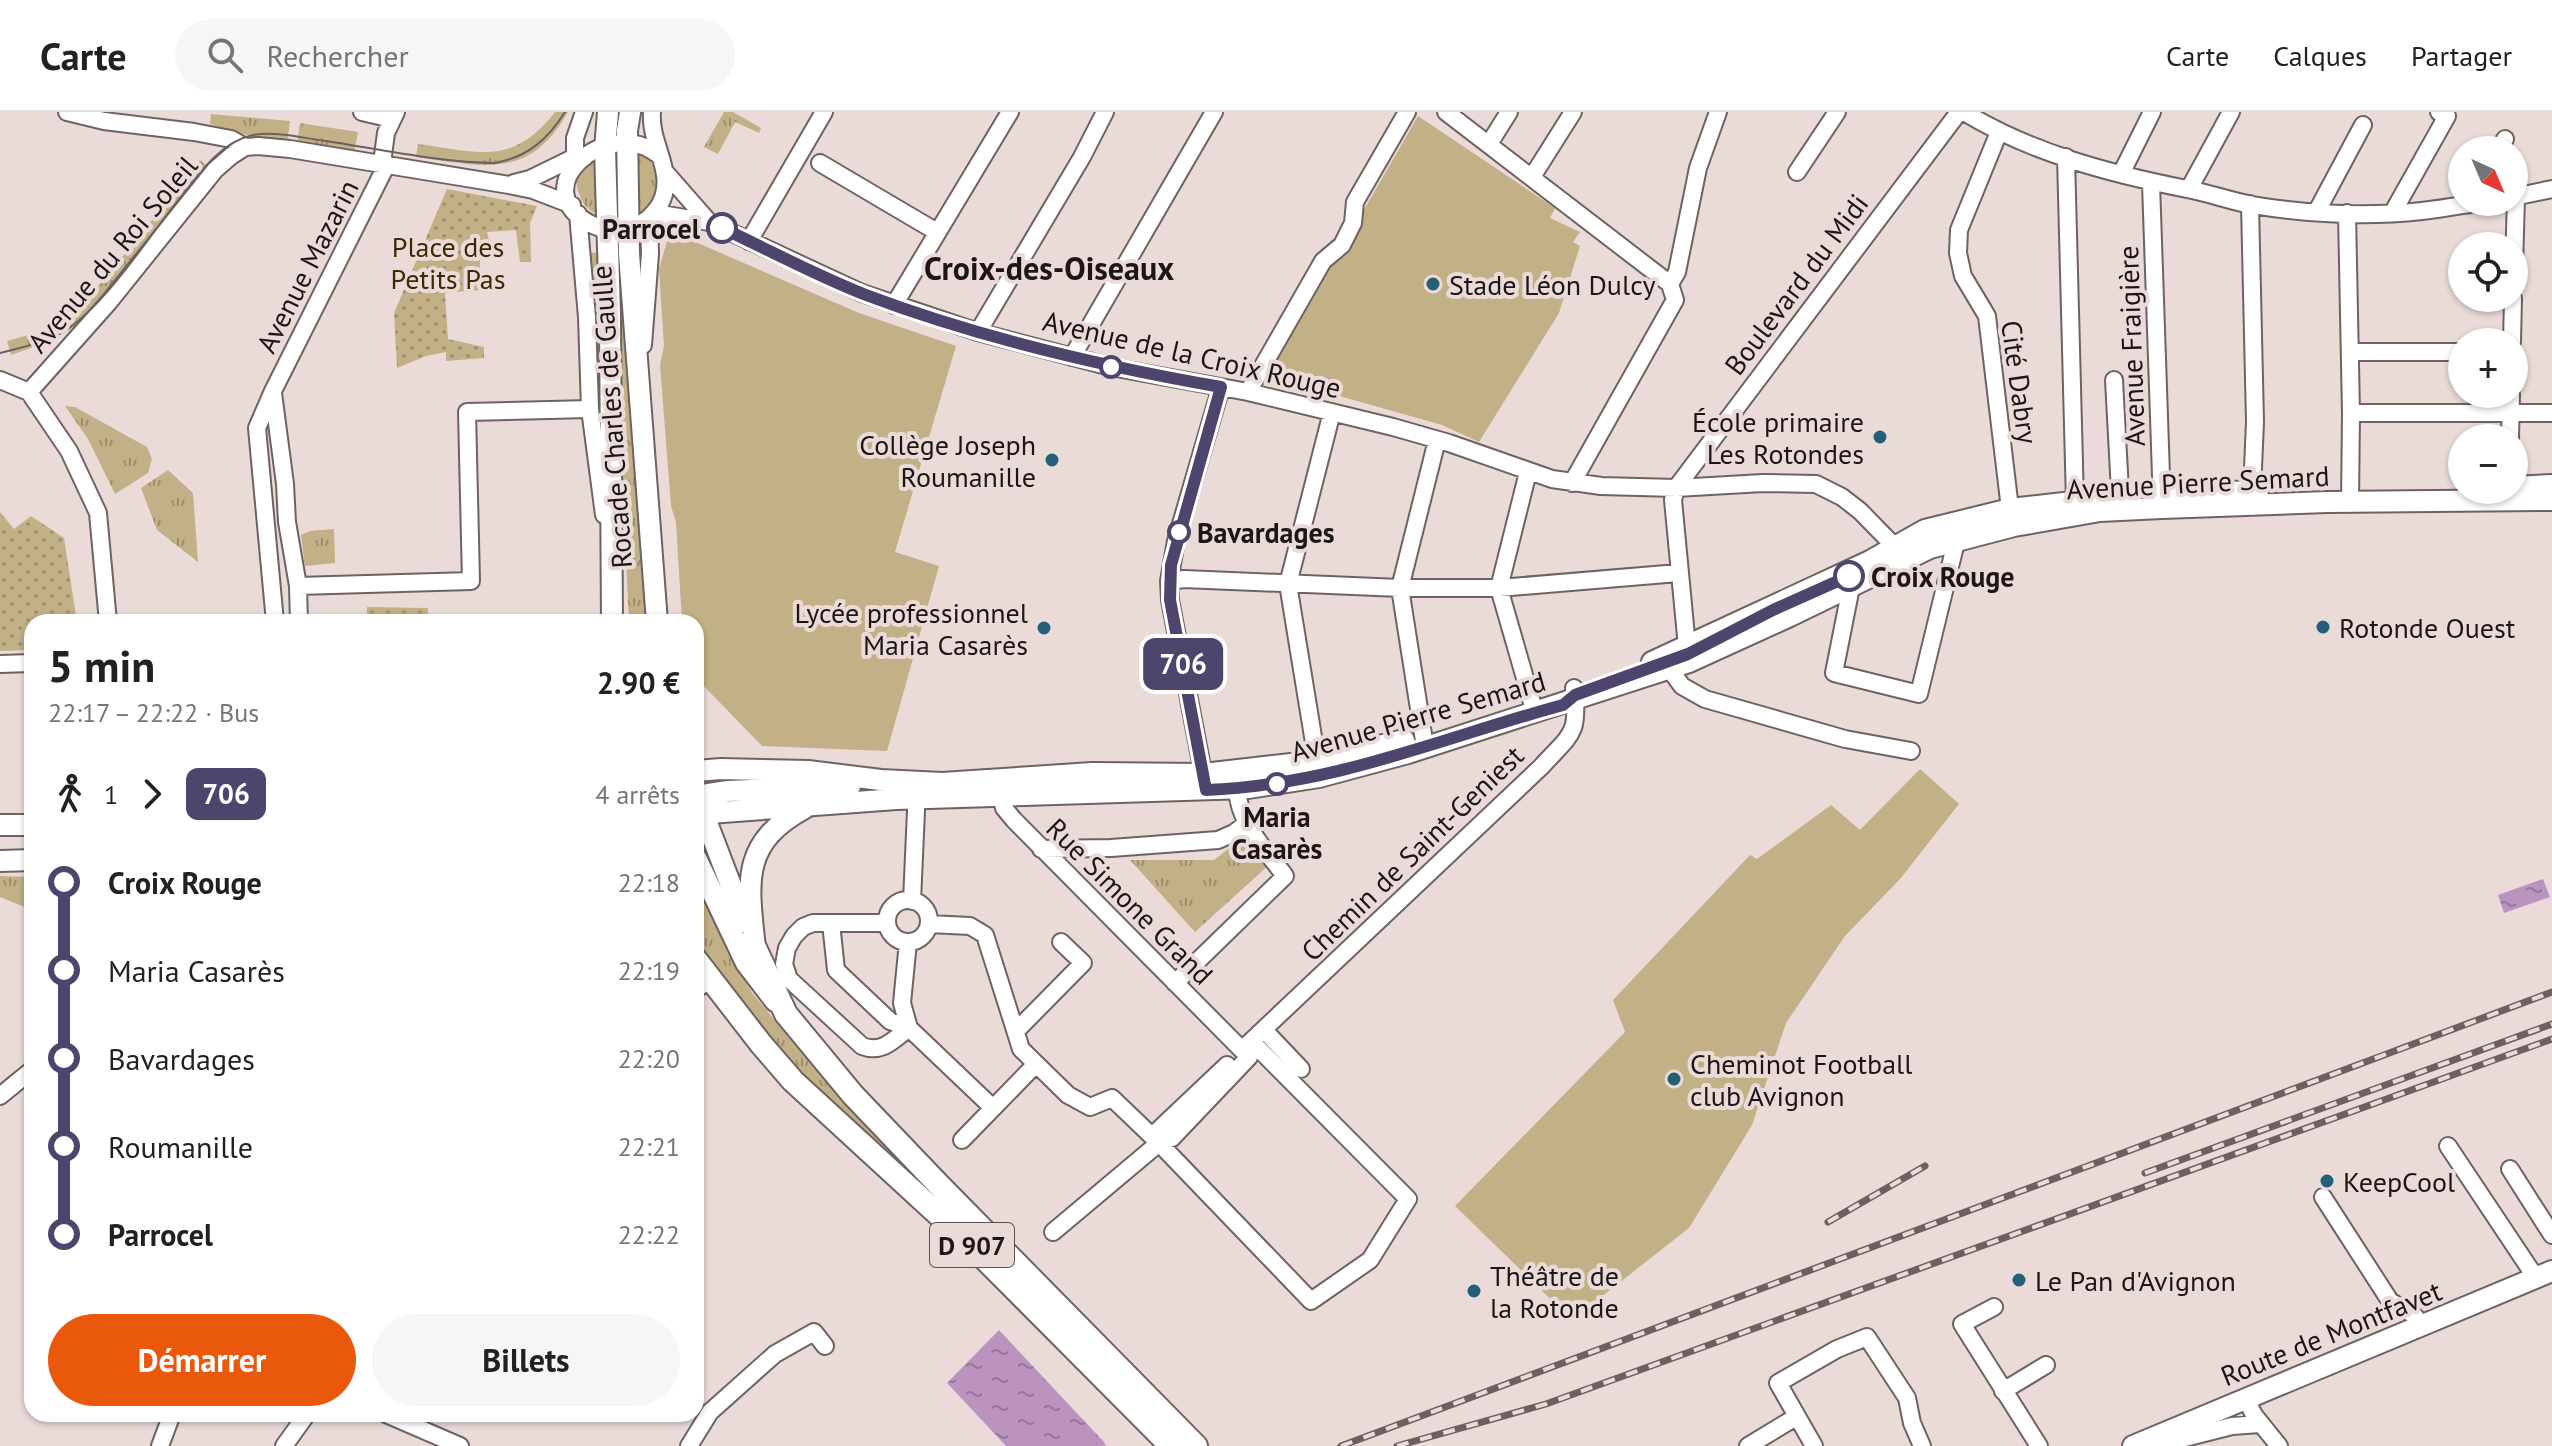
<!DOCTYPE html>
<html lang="fr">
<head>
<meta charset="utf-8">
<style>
  :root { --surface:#fff; --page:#f6f6f6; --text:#202124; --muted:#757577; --line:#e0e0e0; --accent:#ea580c }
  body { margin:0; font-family:"PT Sans",sans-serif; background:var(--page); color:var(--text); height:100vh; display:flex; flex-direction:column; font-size:30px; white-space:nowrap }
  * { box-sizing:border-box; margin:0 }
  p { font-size:26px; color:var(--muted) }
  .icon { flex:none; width:44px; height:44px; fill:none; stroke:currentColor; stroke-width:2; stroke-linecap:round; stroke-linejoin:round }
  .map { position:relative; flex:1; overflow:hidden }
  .details { position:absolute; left:24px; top:502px; width:680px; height:808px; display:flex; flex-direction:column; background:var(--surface); border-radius:24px; box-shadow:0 2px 6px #0004 }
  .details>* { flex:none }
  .badge { padding:0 16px; border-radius:12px; font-size:28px; line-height:52px }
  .needle { width:52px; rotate:136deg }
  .tools { position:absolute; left:2448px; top:24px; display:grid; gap:16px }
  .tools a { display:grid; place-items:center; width:80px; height:80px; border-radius:50%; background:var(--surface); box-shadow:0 2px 6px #0004; font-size:40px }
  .map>.badge { position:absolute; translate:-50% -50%; box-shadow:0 0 0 4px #fff }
  .legs { display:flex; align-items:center; gap:12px; height:88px; padding:0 24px; font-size:26px }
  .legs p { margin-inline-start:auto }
  .summary { display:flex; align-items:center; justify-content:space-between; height:136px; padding:0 24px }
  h1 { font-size:44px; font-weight:700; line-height:60px }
  .primary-button { display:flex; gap:16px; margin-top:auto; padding:16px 24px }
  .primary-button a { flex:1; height:92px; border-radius:48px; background:var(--accent); color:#fff; font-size:32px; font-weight:700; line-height:92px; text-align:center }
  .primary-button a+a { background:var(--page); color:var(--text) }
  ul { padding:0 24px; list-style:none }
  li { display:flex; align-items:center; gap:28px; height:88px; font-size:30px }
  li i { display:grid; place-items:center; width:12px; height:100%; margin:0 10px; background:currentColor }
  li i::after { content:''; width:20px; height:20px; margin:-10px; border:6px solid; border-radius:50%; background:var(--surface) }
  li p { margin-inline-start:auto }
  li:first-child i { background:linear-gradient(#0000 50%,currentColor 0) }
  li:last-child i { background:linear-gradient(currentColor 50%,#0000 0) }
  header { display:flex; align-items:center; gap:48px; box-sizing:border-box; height:112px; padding:0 40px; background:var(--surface); border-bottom:2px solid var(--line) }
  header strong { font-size:38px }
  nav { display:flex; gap:44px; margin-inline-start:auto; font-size:28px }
  .search { width:560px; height:72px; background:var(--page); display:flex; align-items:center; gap:20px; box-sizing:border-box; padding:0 28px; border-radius:44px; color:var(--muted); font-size:30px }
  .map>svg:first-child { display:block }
  .grass { fill:url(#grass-tufts) }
  .park { fill:url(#park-dots) }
  .pitch { fill:#c2b186 }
  .water { fill:url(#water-ripples) }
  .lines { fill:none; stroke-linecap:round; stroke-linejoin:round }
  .minor-casing { stroke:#6f6261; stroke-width:20 }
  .major-casing { stroke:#6f6261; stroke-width:24 }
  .highway-casing { stroke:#6f6261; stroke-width:26 }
  .minor { stroke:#fff; stroke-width:16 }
  .major { stroke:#fff; stroke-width:20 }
  .highway { stroke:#fff; stroke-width:22 }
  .tram { stroke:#6a6160; stroke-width:2 }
  .rail-casing { stroke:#6a6160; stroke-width:7 }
  .rail { stroke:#eadbd9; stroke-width:4; stroke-dasharray:12; stroke-linecap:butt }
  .line-1-casing { stroke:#fff; stroke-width:18 }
  .line-1 { stroke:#4e456d; stroke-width:12 }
  .stop-1-dot { fill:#fff; stroke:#4e456d; stroke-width:4 }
  .poi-dot { fill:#235f76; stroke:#eadbd9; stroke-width:3 }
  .labels { text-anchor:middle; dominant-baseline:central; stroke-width:8; stroke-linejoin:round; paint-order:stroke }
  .shield { fill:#eadbd9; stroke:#5a5250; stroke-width:2 }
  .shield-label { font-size:26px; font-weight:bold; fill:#1c1716 }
  .stop-label { font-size:28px; font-weight:bold; fill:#1c1716; stroke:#eadbd9; text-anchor:start }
  .park-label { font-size:28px; fill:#3b2c00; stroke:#eadbd9 }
  .street-label { font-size:28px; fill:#1c1716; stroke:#eadbd9 }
  .poi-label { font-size:28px; fill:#1c1716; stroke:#eadbd9; text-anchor:start }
  .quarter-label { font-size:32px; font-weight:bold; fill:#1c1716; stroke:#eadbd9 }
</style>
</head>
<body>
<header>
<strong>Carte</strong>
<div class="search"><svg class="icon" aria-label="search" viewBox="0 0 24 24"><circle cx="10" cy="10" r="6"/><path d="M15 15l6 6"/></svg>Rechercher</div>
<nav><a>Carte</a><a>Calques</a><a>Partager</a></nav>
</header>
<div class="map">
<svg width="2552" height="1334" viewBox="0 0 2552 1334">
  <defs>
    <pattern id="grass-tufts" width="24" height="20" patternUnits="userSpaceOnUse" patternTransform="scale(2)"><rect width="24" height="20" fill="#c2b186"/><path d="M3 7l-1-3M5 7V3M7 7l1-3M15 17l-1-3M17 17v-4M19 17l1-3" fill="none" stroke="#9d8f6d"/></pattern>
    <pattern id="park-dots" width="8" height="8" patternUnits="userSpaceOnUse" patternTransform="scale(2)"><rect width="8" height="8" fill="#c2b186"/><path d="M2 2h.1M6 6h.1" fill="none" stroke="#9d8f6d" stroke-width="1.8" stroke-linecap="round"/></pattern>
    <pattern id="water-ripples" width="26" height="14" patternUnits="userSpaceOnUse" patternTransform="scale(2)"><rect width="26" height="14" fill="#ba93bf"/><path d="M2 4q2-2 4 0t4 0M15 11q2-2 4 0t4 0" fill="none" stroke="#96779a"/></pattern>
  </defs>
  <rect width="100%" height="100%" fill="#eadbd9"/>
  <!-- grass -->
  <path class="grass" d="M555 0H568C529 69 483 54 416 45L418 32C479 40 512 55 555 0Z
    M724 0H733L761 16 759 21 735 10 718 42 704 35Z
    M211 2 290 9 287 32 260 27 210 12Z
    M300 11 358 20 354 41 297 32Z
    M636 32C661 50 665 88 636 105Z
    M597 33 598 100 597 103C589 98 583 93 580 84 570 60 583 51 597 33Z
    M200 48 211 57 88 205C64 224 40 233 11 243L7 229 46 218 63 207 102 170Z
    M600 140 601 291 596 292 591 141Z
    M615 141H621L624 232 640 358 650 510H629L616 241Z
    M65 294 75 295 147 335 152 347 148 361 115 382 88 327Z
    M168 358 193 381 198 450 157 418 141 376Z
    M334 417 335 451 305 454 301 423 310 419Z
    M1247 722 1270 752 1195 820 1130 748H1214Z
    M0 764 32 765V798L0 785Z
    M696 772 733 847 753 882 829 973 913 1057 925 1073 908 1063 820 979 775 931 717 859 696 830Z"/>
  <!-- park -->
  <path class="park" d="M447 77 537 94 530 111 531 150H520L516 118 487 120 491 136 489 145 480 144V178L445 181 448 227 484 235V246L446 249V240L426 244 397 256 394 201Z
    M0 400 14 417 31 404 64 426 77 510H32V538L0 539Z
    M367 495 428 496V510H381L380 503 367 504Z"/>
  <!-- pitch -->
  <path class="pitch" d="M1418 4 1555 96 1550 106 1580 120 1573 130 1580 134 1559 201 1479 330 1442 313 1268 264Z
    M670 119 859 201 956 234 895 440 939 454 887 639 762 634 696 566V510H682L676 410 671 394 660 253 664 234 659 157Z
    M1920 657 1959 692 1900 767 1845 824 1786 911 1752 1013 1689 1116 1587 1196 1566 1202 1455 1094 1625 920 1613 888 1750 743 1757 747 1831 693 1860 718Z"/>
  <!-- water -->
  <path class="water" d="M2543 767 2550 785 2504 801 2498 783Z
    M999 1218 1104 1330 1106 1334H1006L947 1271Z"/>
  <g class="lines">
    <!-- minor casing -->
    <g class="minor-casing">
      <path id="minor" d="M67 0 104 9 194 20 231 27 245 35 258 34 290 37 509 73 533 78 572 93
        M362 0 392 7
        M652 0C649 33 678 62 659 94 653 103 646 110 636 114 623 120 608 120 595 114 519 80 606 0 660 44
        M1446 0 1670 172
        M1964 0C2031 41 2111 62 2187 77 2209 81 2230 89 2252 93 2307 102 2367 105 2422 99 2442 97 2462 93 2482 90
        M1999 20 1959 118 1958 141 1963 164 1987 204 2010 397
        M1489 32 1509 0
        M2499 38 2505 27
        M575 39V26L584 0
        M2066 45 2075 390
        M382 51 386 21 396 0
        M820 51 937 120
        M1797 60 1837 0
        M666 61 709 110
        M2121 62 2152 0
        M1532 65 1573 0
        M514 71 530 67 571 47
        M2151 71 2162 393
        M2189 77 2231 0
        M2514 85 2552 77
        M2250 92 2255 310 2252 379
        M2317 99 2363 13
        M2393 100 2447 4 2439 0
        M655 101 709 110 862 181 978 220 1111 255 1248 280 1393 315 1449 331 1552 367 1601 374 1676 376 1763 371 1816 372 1842 385 1860 399 1903 443
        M2347 101 2351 301 2350 390
        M578 102 587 205 590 297 604 403
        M749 129 824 0
        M2514 155 2516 85
        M1670 172 1677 160 1698 56 1718 0
        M894 193 1010 0
        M978 220 1082 45 1105 0
        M2512 230 2513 186
        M643 233 650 142 649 107
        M2350 240H2462
        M1072 245 1214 0
        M0 268 29 280
        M2114 268 2121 398
        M29 280 109 190 215 58 231 44 245 35
        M29 280 69 339 98 401 108 510
        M1248 280 1323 149 1342 133 1353 111 1355 90 1407 0
        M273 281 285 372 287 410 298 474 299 510
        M2351 301H2552
        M2510 326 2511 282
        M1528 360 1499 476 1535 601
        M1572 371 1675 188 1670 172
        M1169 469 1184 467 1400 476H1499L1678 461
        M298 474 471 469 467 300 590 297
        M1851 475 1834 561 1919 582 1956 430
        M275 510 257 316 273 279 387 52
        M1688 545 1673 388 1676 376 1959 0
        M1663 548 1682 574 1705 587 1845 627 1911 639
        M0 552 32 551
        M1425 635 1400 476 1437 328
        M1317 649 1288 472 1332 300
        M1205 671 1170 488 1169 469 1176 429 1221 275
        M999 674 1004 696 1014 708 1242 938
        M1041 737 1111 736 1218 728 1234 721 1246 712
        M887 809a21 21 0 1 1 42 0a21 21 0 1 1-42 0Z
        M912 789 917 676
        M831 811 836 858 890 909 909 916
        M887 811H813L803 815 794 824 787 836 784 852 789 867 862 934C882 942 893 928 909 916
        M929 812 970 814 985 823 1021 937 1068 983 1090 995 1112 986 1159 1031 1053 1120
        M908 830 902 891 909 916 993 996
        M1175 871 1285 764C1265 737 1239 712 1237 677
        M696 878 710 866
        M1264 918 1301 957
        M1016 919 1083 851 1061 830
        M1252 929 1254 932 1249 945 1172 1026 1159 1031 1311 1189 1370 1148 1408 1087 1254 932
        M1246 934 1541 655C1572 621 1579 623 1574 576
        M0 984 32 958
        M1152 1024 1227 953
        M962 1028 1036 952
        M2448 1034 2536 1166
        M2510 1057 2552 1123
        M2323 1085 2390 1189C2404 1199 2411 1196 2422 1214
        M1994 1195 1962 1212 2039 1334
        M2003 1279 2046 1253
        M2246 1287 2254 1303 2279 1334
        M386 1302 460 1334
        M2149 1327 2169 1330 2232 1314 2260 1312
        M160 1334 172 1302
        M284 1334 307 1302
        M689 1334 710 1300 775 1242 814 1220 825 1234
        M1748 1334 1796 1305
        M1814 1334 1778 1271 1837 1237 1867 1225 1907 1286 1912 1311 1922 1334"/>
    </g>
    <!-- major casing -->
    <g class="major-casing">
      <path id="major" d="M608 0 605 37 610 203 612 510
        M630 0 627 19 629 142 657 510
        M2514 375 2552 373
        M2166 382 2258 379
        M1652 550 1870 449 1925 418 2010 397 2090 388
        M696 659 721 657 808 659 881 668 942 671 1092 661 1203 662 1317 649 1404 628
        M696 684 728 679 850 674
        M699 690 745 810
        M696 702 896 687 1248 676 1319 665 1408 641 1689 550 1790 504 1930 436 2014 414 2100 399 2162 396 2327 390 2552 388
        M0 713H32
        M696 746 746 851 775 889
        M0 749 32 748
        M755 836C748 770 740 731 805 696
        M2133 1334 2552 1159"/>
    </g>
    <!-- highway casing -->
    <g class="highway-casing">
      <path id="highway" d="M755 836 786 902 853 983 939 1073 1196 1334
        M696 848 761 932 793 969 965 1127 1171 1334"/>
    </g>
    <!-- minor -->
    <use href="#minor" class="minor"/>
    <!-- major -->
    <use href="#major" class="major"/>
    <!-- highway -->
    <use href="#highway" class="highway"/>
    <!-- tram -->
    <path class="tram" d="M0 241C23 235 49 230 69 216 106 190 147 128 176 91 196 66 219 30 253 23 276 19 302 26 326 29 378 37 443 51 495 51 528 45 548 27 565 0"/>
    <!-- rail casing -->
    <g class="rail-casing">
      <path id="rail" d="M2145 1061 2552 912
        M1828 1110 1925 1054
        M1341 1334 2552 880
        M1397 1334 1546 1292 2552 927"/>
    </g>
    <!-- rail -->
    <use href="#rail" class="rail"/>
  </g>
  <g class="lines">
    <!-- line-1 casing -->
    <g class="line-1-casing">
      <path id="line-1" d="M722 116C769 138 817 164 866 183 980 226 1100 254 1221 275L1171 453 1170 488 1206 678C1335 673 1441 626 1563 593L1575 583 1688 542 1773 498 1849 464"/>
    </g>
    <!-- line-1 -->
    <use href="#line-1" class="line-1"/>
  </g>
  <!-- markers -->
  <g class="stop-1-dot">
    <circle cx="722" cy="116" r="14"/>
    <circle cx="1111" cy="255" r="10"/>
    <circle cx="1179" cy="420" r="10"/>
    <circle cx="1849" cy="464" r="14"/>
    <circle cx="1277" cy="672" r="10"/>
  </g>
  <g class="poi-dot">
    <circle cx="1433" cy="172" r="8"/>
    <circle cx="1880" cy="325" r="8"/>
    <circle cx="1052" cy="348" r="8"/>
    <circle cx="2323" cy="515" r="8"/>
    <circle cx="1044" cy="516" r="8"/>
    <circle cx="1674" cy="967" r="8"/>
    <circle cx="2327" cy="1069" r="8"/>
    <circle cx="2019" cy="1168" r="8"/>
    <circle cx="1474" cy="1179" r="8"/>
  </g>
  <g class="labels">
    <!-- shield labels -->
    <rect class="shield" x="930" y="1111" width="84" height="44" rx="6"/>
    <g class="shield-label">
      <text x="972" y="1133">D 907</text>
    </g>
    <!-- stop labels -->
    <g class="stop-label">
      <text x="700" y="116" text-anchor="end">Parrocel</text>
      <text x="1197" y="420">Bavardages</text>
      <text x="1871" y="464">Croix Rouge</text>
      <text x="1277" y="704" text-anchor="middle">Maria<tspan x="1277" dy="32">Casarès</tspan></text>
    </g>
    <!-- park labels -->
    <g class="park-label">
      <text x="448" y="134">Place des<tspan x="448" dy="32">Petits Pas</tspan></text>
    </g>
    <!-- street labels -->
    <g class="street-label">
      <text transform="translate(112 142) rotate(-50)">Avenue du Roi Soleil</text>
      <text transform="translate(307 154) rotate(-63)">Avenue Mazarin</text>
      <text transform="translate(1796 172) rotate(-53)">Boulevard du Midi</text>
      <text transform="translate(2131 234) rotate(-92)">Avenue Fraigière</text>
      <text transform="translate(1192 242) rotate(13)">Avenue de la Croix Rouge</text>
      <text transform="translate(2020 270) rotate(82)">Cité Dabry</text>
      <text transform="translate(611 305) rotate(-94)">Rocade Charles de Gaulle</text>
      <text transform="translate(2198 370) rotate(-3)">Avenue Pierre Semard</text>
      <text transform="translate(1418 604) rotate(-16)">Avenue Pierre Semard</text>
      <text transform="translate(1412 741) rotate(-44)">Chemin de Saint-Geniest</text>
      <text transform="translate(1130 789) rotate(45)">Rue Simone Grand</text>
      <text transform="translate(2331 1221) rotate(-22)">Route de Montfavet</text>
    </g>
    <!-- poi labels -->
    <g class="poi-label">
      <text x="1449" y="172">Stade Léon Dulcy</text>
      <text x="1864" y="309" text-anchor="end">École primaire<tspan x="1864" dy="32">Les Rotondes</tspan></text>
      <text x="1036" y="332" text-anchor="end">Collège Joseph<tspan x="1036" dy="32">Roumanille</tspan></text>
      <text x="1028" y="500" text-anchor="end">Lycée professionnel<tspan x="1028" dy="32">Maria Casarès</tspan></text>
      <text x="2339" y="515">Rotonde Ouest</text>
      <text x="1690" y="951">Cheminot Football<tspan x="1690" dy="32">club Avignon</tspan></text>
      <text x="2343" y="1069">KeepCool</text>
      <text x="1490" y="1163">Théâtre de<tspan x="1490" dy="32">la Rotonde</tspan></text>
      <text x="2035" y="1168">Le Pan d'Avignon</text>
    </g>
    <!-- quarter labels -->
    <g class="quarter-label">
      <text x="1049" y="156">Croix-des-Oiseaux</text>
    </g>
  </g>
</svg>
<div class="tools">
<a><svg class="needle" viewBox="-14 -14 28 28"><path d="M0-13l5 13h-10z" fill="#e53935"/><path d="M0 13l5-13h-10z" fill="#757577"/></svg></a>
<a><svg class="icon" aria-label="locate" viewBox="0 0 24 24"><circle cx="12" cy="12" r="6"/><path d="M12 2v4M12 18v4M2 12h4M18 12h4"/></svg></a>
<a>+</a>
<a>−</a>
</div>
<b class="badge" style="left:1183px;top:552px;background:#4e456d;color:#fff">706</b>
<section class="details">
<div class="summary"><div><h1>5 min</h1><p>22:17 – 22:22 · Bus</p></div><b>2.90 €</b></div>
<div class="legs"><svg class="icon" aria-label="walk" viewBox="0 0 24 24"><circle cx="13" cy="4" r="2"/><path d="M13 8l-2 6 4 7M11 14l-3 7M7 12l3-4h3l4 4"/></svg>1<svg class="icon" aria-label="forward" viewBox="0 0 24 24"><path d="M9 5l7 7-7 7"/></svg><b class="badge" style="background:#4e456d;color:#fff">706</b><p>4 arrêts</p></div>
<ul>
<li><i style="color:#4e456d"></i><b>Croix Rouge</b><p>22:18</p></li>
<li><i style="color:#4e456d"></i><span>Maria Casarès</span><p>22:19</p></li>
<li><i style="color:#4e456d"></i><span>Bavardages</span><p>22:20</p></li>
<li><i style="color:#4e456d"></i><span>Roumanille</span><p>22:21</p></li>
<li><i style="color:#4e456d"></i><b>Parrocel</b><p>22:22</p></li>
</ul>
<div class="primary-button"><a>Démarrer</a><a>Billets</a></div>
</section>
</div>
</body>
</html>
